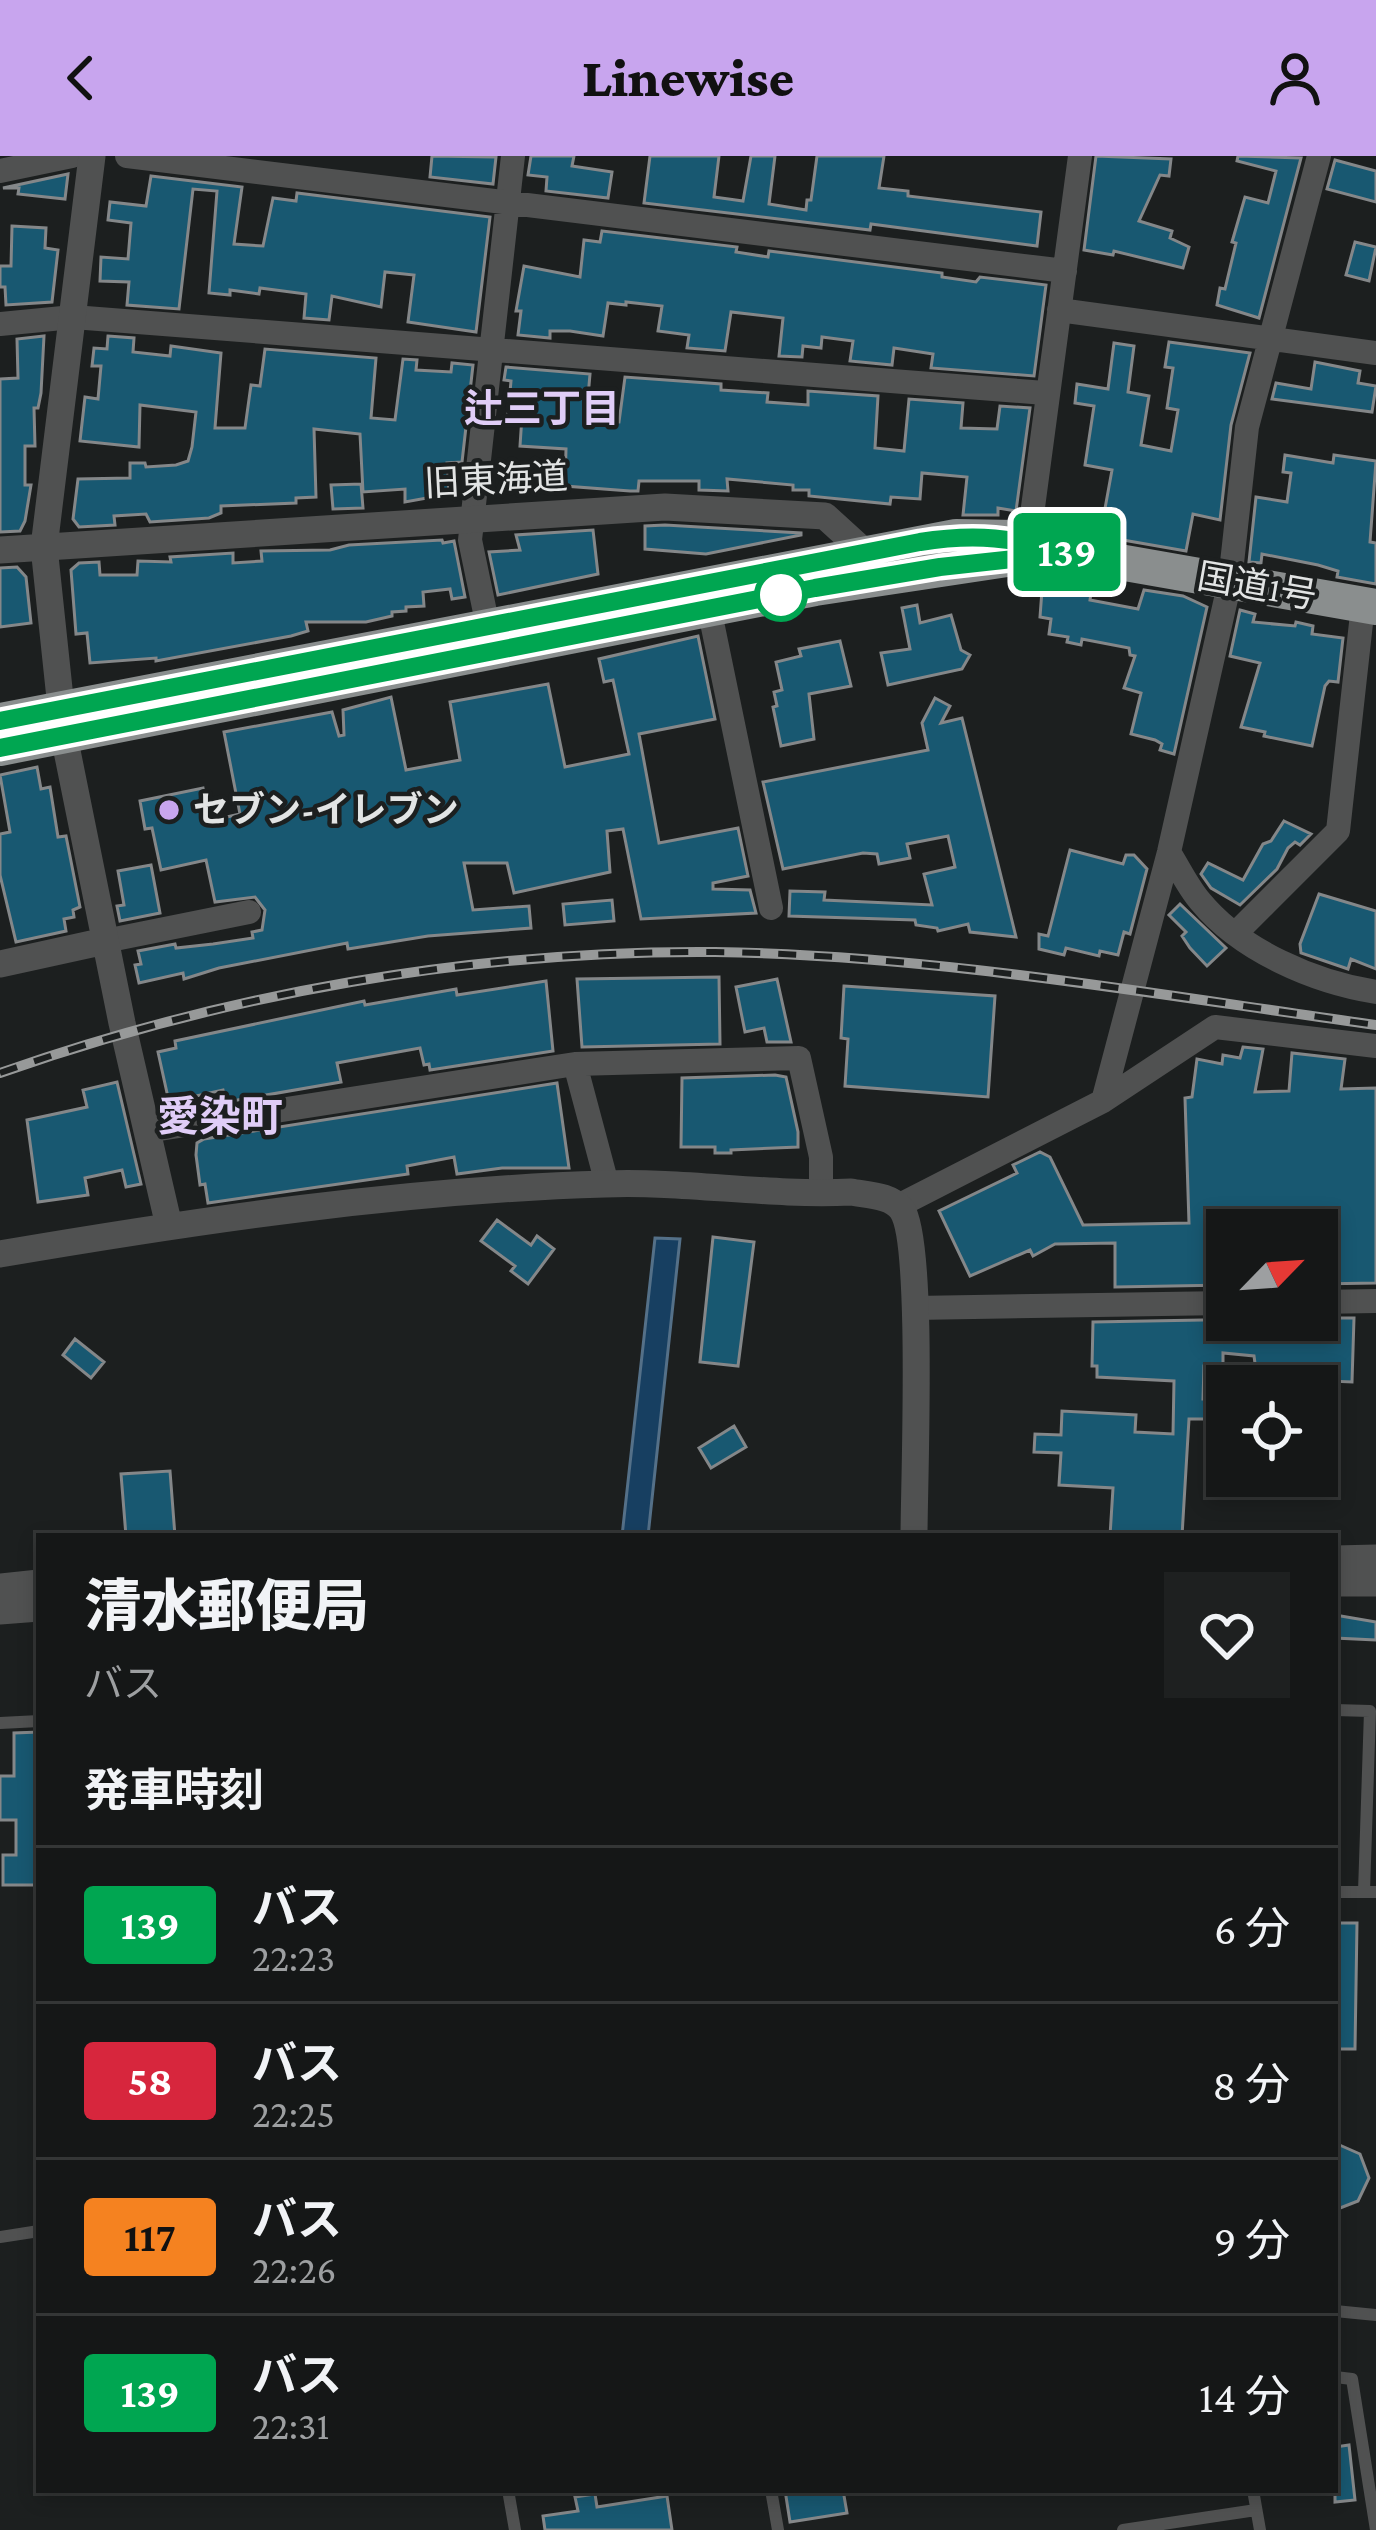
<!DOCTYPE html>
<html lang="ja">
<head>
<meta charset="utf-8">
<style>
  :root { --surface:#151717; --page:#1e2020; --text:#f1f3f6; --muted:#9d9fa1; --line:#343636; --accent:#c8a5ee }
  body { margin:0; font-family:"Crimson Pro","Noto Sans JP",serif; background:var(--page); color:var(--text); height:100vh; display:flex; flex-direction:column; font-size:45px; white-space:nowrap }
  * { box-sizing:border-box; margin:0 }
  p { font-size:39px; color:var(--muted) }
  .icon { flex:none; width:66px; height:66px; fill:none; stroke:currentColor; stroke-width:2; stroke-linecap:round; stroke-linejoin:round }
  .map { position:relative; flex:1; overflow:hidden }
  .sheet { position:absolute; left:36px; top:1377px; width:1302px; height:960px; display:flex; flex-direction:column; background:var(--surface); border-radius:0px; box-shadow:0 6px 18px #0003,0 0 0 3px var(--line) }
  .sheet>* { flex:none }
  .badge { padding:0 24px; border-radius:9px; font-size:42px; line-height:78px }
  .needle { width:78px; rotate:65deg }
  .controls { position:absolute; left:1206px; top:1053px; display:grid; gap:24px }
  .controls a { display:grid; place-items:center; width:132px; height:132px; border-radius:0px; background:var(--surface); box-shadow:0 6px 18px #0003,0 0 0 3px var(--line); font-size:60px }
  .map>.badge { position:absolute; translate:-50% -50%; box-shadow:0 0 0 6px #fff }
  h2 { padding:0 48px; font-size:45px; line-height:108px }
  .round { display:grid; place-items:center; flex:none; width:126px; height:126px; border-radius:0px; background:var(--page) }
  .overview { display:flex; align-items:center; justify-content:space-between; height:204px; padding:0 48px }
  h1 { font-size:57px; font-weight:800; line-height:90px }
  ul { padding:0; list-style:none }
  li { display:flex; align-items:center; gap:36px; height:156px; padding:0 48px; border-top:3px solid var(--line) }
  li div { flex:1 }
  li b { display:block; font-size:45px }
  li em { font-style:normal }
  li .badge { min-width:132px; font-weight:700; text-align:center }
  header { display:flex; justify-content:space-between; align-items:center; height:156px; padding:0 48px; background:var(--accent); color:#111; font-size:54px; font-weight:800 }
  .map>svg:first-child { display:block }
  .water { fill:#173f61; stroke:#547088; stroke-width:3 }
  .building { fill:#185871; stroke:#848789; stroke-width:3 }
  .lines { fill:none; stroke-linecap:round; stroke-linejoin:round }
  .service { stroke:#505151; stroke-width:12 }
  .minor { stroke:#505151; stroke-width:24 }
  .tertiary { stroke:#505151; stroke-width:27 }
  .trunk { stroke:#8a8e8e; stroke-width:36 }
  .rail-casing { stroke:#979999; stroke-width:10 }
  .rail { stroke:#1c1f1f; stroke-width:6; stroke-dasharray:18; stroke-linecap:butt }
  .line-casing { stroke:#fff; stroke-width:27 }
  .line { stroke:#00a651; stroke-width:18 }
  .stop-dot { fill:#fff; stroke:#00a651; stroke-width:6 }
  .poi-dot { fill:#c8a5ee; stroke:#1c1f1f; stroke-width:4.5 }
  .labels { text-anchor:middle; dominant-baseline:central; stroke-width:9; stroke-linejoin:round; paint-order:stroke }
  .street-label { font-size:36px; fill:#e2e4e4; stroke:#1c1f1f }
  .poi-label { font-size:36px; font-weight:bold; fill:#e2e4e4; stroke:#1c1f1f; text-anchor:start }
  .neighbourhood-label { font-size:39px; font-weight:bold; fill:#e0cdf7; stroke:#1c1f1f }
  .quarter-label { font-size:42px; font-weight:bold; fill:#e0cdf7; stroke:#1c1f1f }
</style>
</head>
<body>
<header><svg class="icon" aria-label="back" viewBox="0 0 24 24"><path d="M15 5l-7 7 7 7"/></svg>Linewise<svg class="icon" aria-label="person" viewBox="0 0 24 24"><circle cx="12" cy="8" r="4"/><path d="M4 21q1-7 8-7t8 7"/></svg></header>
<div class="map">
<svg width="1376" height="2374" viewBox="0 0 1376 2374">
  <rect width="100%" height="100%" fill="#1c1f1f"/>
  <!-- water -->
  <path class="water" d="M655 1082 680 1083 648 1380H622Z"/>
  <!-- building -->
  <path class="building" d="M432 0 496 1 493 28 430 21Z
    M531 0H574L572 10 612 16 608 42 546 35 547 21 528 19Z
    M650 0H719L714 41 743 45 751 0H775L769 48 806 54 807 44H811L817 0H884L879 32 908 35V40L1041 56 1037 90 871 68 870 74 644 47Z
    M1096 0 1171 3 1169 20 1160 19 1139 65 1172 75 1170 82 1189 91 1183 112 1114 95 1113 99 1084 94Z
    M1238 0 1301 2 1259 162 1217 149 1220 132 1225 133 1236 87 1232 86 1245 41 1268 47 1276 15 1237 5Z
    M1335 4 1376 15V46L1327 33Z
    M68 18 65 43 18 38 19 32H3Z
    M151 20 242 31 234 88 263 90 273 42 296 45 297 37 490 61 476 176 408 166 414 119 385 116 381 151 332 140 329 164 304 162 306 138 260 132 259 138 230 134V139L209 137 217 35 193 33 179 153 127 149 129 126 100 125 101 101 128 103 131 67 108 64 110 46 146 50Z
    M12 70 46 72 45 92 58 94 52 146 6 149 5 131H0V110H11Z
    M602 75 737 91 736 96 768 101 769 95 942 117V121L976 126 980 121 1046 129 1034 220 931 212 933 198 894 192 892 209 850 205 853 185 822 181 821 192 803 190 802 201 779 200 783 162 731 156 725 195 687 192 689 179 658 175 662 150 626 146V149L608 147 603 180 570 175H550V182L518 179 521 155H516L524 110 580 121 584 84 600 86Z
    M1355 86 1376 91 1369 125 1346 119Z
    M44 180 41 237 38 252H34L35 290H25V329H31L25 365 20 375 0 376V223L18 222 17 183Z
    M108 180 134 182 133 196 170 200 171 190 221 197 215 272H245L251 229 260 230 265 193 376 202 371 262 395 264 403 203 417 204 416 214 451 216 452 207 473 209 462 306 447 307 449 338 405 346V333L363 336 360 278 314 273 316 341 296 342V347L221 350V357L209 362 150 366 146 358 114 360 115 369 79 371 73 363 78 323 130 322V307H145L146 311 176 309 188 305 192 291 196 256 140 249 139 291 80 285 85 241 98 243 101 210H92L94 192 107 193Z
    M1169 186 1250 197 1231 269 1220 364 1193 358 1186 395 1100 380 1112 314 1085 309 1094 250 1075 247 1077 228 1108 233 1114 187 1134 190 1128 236 1149 240 1141 289 1171 295 1178 254 1167 252 1173 212 1165 211Z
    M1315 206 1360 215 1358 227 1376 230 1372 256 1272 243 1276 227 1311 233Z
    M506 211 590 218 586 264 619 266 625 221 721 228V234L768 237 767 246 808 249V235L878 240 875 292 904 295 909 243 963 247 961 272 997 273 1000 250 1030 252 1016 355 998 352V359H963L967 321 922 317 920 343 891 341 890 348 809 340V334H793V329L727 323 728 335 699 334V325H639L638 335H630L565 330 566 293 520 290 522 260 508 258 511 225 504 224Z
    M1285 299 1333 307 1334 299 1376 305 1370 386 1376 387V428L1337 421 1338 415 1318 409 1262 398 1261 407 1249 406 1256 341 1287 346 1291 317 1283 316Z
    M361 328 363 352 333 353 331 329Z
    M665 369 801 377V379L706 398 645 393V370Z
    M593 374 598 418 498 439 489 396 520 394 516 379Z
    M442 384 443 387 454 385 465 441 452 443 450 433 423 436 424 450 406 451V455L392 456V460L366 466H306L308 475 291 480 156 505V502L90 507 87 477 76 478 71 414 79 407 99 406 100 419H137L138 405 171 406 170 401 233 397V407L262 405 261 395 330 394 349 389Z
    M17 411 26 421 31 467 0 471V412Z
    M1043 421 1092 431 1090 444 1138 453 1144 434 1183 440 1207 451 1174 598 1160 594 1162 588 1155 584 1131 578 1141 537 1124 532 1135 500 1130 499 1129 492 1082 483 1081 489 1067 486 1068 481 1049 478 1051 463 1040 461Z
    M917 449 920 467 951 459 961 494 970 499 962 513 888 529 881 497 910 493 902 452Z
    M1240 454 1255 458 1253 466 1295 470 1296 466 1313 470 1312 478 1343 482 1338 526 1329 525 1325 530 1312 590 1264 580 1265 576 1241 571 1260 507 1230 500Z
    M698 480 715 563 639 578 659 687 738 672 748 720 713 727V733L750 734 756 757 641 763 623 673 607 675 610 716 514 737 507 707H464L473 754 529 750 531 772 428 780 348 793 347 787 219 812 184 823 183 817 139 827 135 809 141 808 138 795 175 788 176 792 213 788 253 782 252 776 262 774 265 754 255 741 215 746 206 704 161 714 152 672 145 673 140 645 203 632 209 665 240 658 224 576 332 556 339 580 344 579 343 554 391 541 406 614 460 604 450 546 548 528 565 611 629 598 613 524 604 526 599 503Z
    M840 485 851 530 809 538 814 583 781 590 773 551 777 550 774 536 782 534 776 506 801 500 799 493Z
    M935 542 950 550 941 567 962 562 1016 781 970 776 968 768 938 775 937 772 916 769 915 764 789 760 790 735 825 736 824 744 932 749 924 718 955 711 948 680 907 688 910 702 879 708 877 698 863 697 783 713 763 626 928 594 922 567Z
    M37 611 41 633 50 631 58 681 66 680 80 751 73 754 74 761 64 763 66 775 16 786 0 719V678L10 676 0 619Z
    M1284 665 1311 678 1300 689 1295 686 1288 692 1277 713 1240 749 1211 732 1201 718 1208 707 1243 724 1263 688 1271 685Z
    M1070 694 1123 708 1126 699H1134L1147 713 1130 778 1124 776 1118 799 1100 795 1099 800 1066 792 1064 799 1039 793V778L1048 780Z
    M151 709 160 757 120 765 117 750 124 749 118 715Z
    M1319 738 1376 755V813L1351 803 1348 813 1301 797 1300 788Z
    M612 744 614 765 565 769 563 748Z
    M1180 748 1226 792 1207 810 1190 792 1182 780 1186 776 1169 759Z
    M719 821 720 888 582 891 577 823Z
    M777 823 791 886H767L764 872 745 876 736 831Z
    M546 825 553 895 430 914 429 908 424 909 420 892 337 907 341 926 226 946 223 934 169 946 158 896 176 892 175 885 364 845 365 849 456 833 457 839Z
    M844 830 995 840 988 941 845 930 848 883 841 882Z
    M1243 891 1263 893 1255 936 1289 935 1292 897 1345 903 1341 933 1376 932V1127L1317 1128V1074H1227V1129L1115 1131V1087L1055 1088 1033 1100 1030 1094 970 1120 939 1055 1017 1017 1013 1009 1040 996 1050 1001 1083 1069 1189 1067 1185 942 1192 941 1197 903 1222 908 1223 899 1240 902Z
    M775 919 786 921 798 976V991L731 994V997H715V991H681L682 922Z
    M117 926 141 1028 126 1031 122 1014 85 1022 88 1039 38 1046 27 964 87 951 83 934Z
    M557 927 569 1012H502L457 1018 454 1001 407 1010 408 1018 208 1047 205 1028 200 1029 196 999 197 987 204 983Z
    M497 1064 531 1089 537 1080 554 1093 528 1128 511 1115 515 1110 481 1085Z
    M713 1081 754 1086 738 1210 700 1206Z
    M1320 1162H1354L1352 1226 1257 1222 1254 1200 1223 1197V1211L1204 1210 1203 1243H1221L1220 1263H1189L1182 1380H1110L1113 1332 1059 1329 1061 1297 1034 1296 1035 1278 1061 1279 1062 1255 1136 1259 1135 1276 1173 1278 1174 1225 1097 1221V1210H1092L1093 1166Z
    M75 1183 104 1206 91 1222 63 1199Z
    M734 1270 746 1291 711 1312 699 1292Z
    M170 1315 175 1380H126L121 1318Z
    M1335 1459 1376 1466V1484L1335 1482Z
    M39 1576V1729H3V1699H16V1664H0V1620H14V1577Z
    M1335 1767H1357L1355 1893H1335Z
    M1335 1987 1360 1998 1369 2022 1358 2045 1335 2054Z
    M1349 2289 1355 2344 1335 2346V2291Z
    M785 2334H843L847 2357 790 2366Z
    M595 2338 597 2351 667 2340 672 2374H545L543 2360 578 2355 575 2341Z"/>
  <g class="lines">
    <!-- service -->
    <path class="service" d="M1335 1554 1370 1555 1364 1736
      M0 1567 39 1565
      M1335 1736H1376
      M0 2081 39 2075
      M1335 2155 1376 2159
      M1335 2221 1352 2223 1376 2374
      M508 2334 515 2374
      M771 2334 778 2374
      M1253 2334 1260 2374
      M1123 2374 1256 2354"/>
    <!-- minor -->
    <path class="minor" d="M127 0 1065 115
      M0 15 72 0
      M1059 154 1376 197
      M0 168 73 161 1045 237
      M1027 396 1080 0
      M707 442 771 752
      M491 485 470 384 513 0
      M1169 696C1179 712 1188 731 1200 745 1241 795 1314 826 1376 836
      M1236 777 1338 675 1363 449
      M105 785 249 756
      M575 908 607 1028
      M1103 945 1169 696 1230 425 1247 271 1319 0
      M147 975 575 908 799 902 821 1001V1037
      M900 1049 1103 945 1215 871 1376 890
      M1317 1146 1376 1145
      M914 1152 1227 1147"/>
    <!-- tertiary -->
    <path class="tertiary" d="M92 0 44 391 64 580 122 867 169 1070
      M0 394 665 351 825 360 859 391 880 399
      M0 808 105 785
      M0 1098C199 1064 403 1034 605 1028 687 1025 769 1040 851 1036 867 1039 892 1039 902 1054 924 1086 914 1327 914 1380
      M1335 1403 1376 1402
      M1335 1427H1376
      M0 1431 39 1427
      M0 1455 39 1452"/>
    <!-- trunk -->
    <path class="trunk" d="M0 565 956 381 1017 382 1068 397 1376 451
      M0 592 815 432 1034 399"/>
    <!-- rail casing -->
    <g class="rail-casing">
      <path id="rail" d="M0 917C228 837 473 794 715 796 936 799 1158 839 1376 869"/>
    </g>
    <!-- rail -->
    <use href="#rail" class="rail"/>
  </g>
  <g class="lines">
    <!-- line casing -->
    <g class="line-casing">
      <path id="line" d="M0 565 920 386C977 377 1013 382 1068 397L940 411 815 432 0 592"/>
    </g>
    <!-- line -->
    <use href="#line" class="line"/>
  </g>
  <!-- markers -->
  <circle class="stop-dot" cx="781" cy="439" r="24"/>
  <circle class="poi-dot" cx="169" cy="654" r="12"/>
  <g class="labels">
    <!-- street labels -->
    <g class="street-label">
      <text transform="translate(496 324) rotate(-3)">旧東海道</text>
      <text transform="translate(1257 430) rotate(10)">国道1号</text>
    </g>
    <!-- poi labels -->
    <g class="poi-label">
      <text x="193" y="654">セブン-イレブン</text>
    </g>
    <!-- neighbourhood labels -->
    <g class="neighbourhood-label">
      <text x="542" y="252">辻三丁目</text>
    </g>
    <!-- quarter labels -->
    <g class="quarter-label">
      <text x="220" y="960">愛染町</text>
    </g>
  </g>
</svg>
<div class="controls">
<a><svg class="needle" viewBox="-14 -14 28 28"><path d="M0-13l5 13h-10z" fill="#e53935"/><path d="M0 13l5-13h-10z" fill="#9d9fa1"/></svg></a>
<a><svg class="icon" aria-label="locate" viewBox="0 0 24 24"><circle cx="12" cy="12" r="6"/><path d="M12 2v4M12 18v4M2 12h4M18 12h4"/></svg></a>
</div>
<b class="badge" style="left:1067px;top:396px;background:#00a651;color:#fff">139</b>
<section class="sheet">
<div class="overview"><div><h1>清水郵便局</h1><p>バス</p></div><a class="round"><svg class="icon" aria-label="heart" viewBox="0 0 24 24"><path d="M12 20l-8-8c-3-5 5-10 8-4 3-6 11-1 8 4z"/></svg></a></div>
<h2>発車時刻</h2>
<ul>
<li><span class="badge" style="background:#00a651;color:#fff">139</span><div><b>バス</b><p>22:23</p></div><em>6 分</em></li>
<li><span class="badge" style="background:#d7263d;color:#fff">58</span><div><b>バス</b><p>22:25</p></div><em>8 分</em></li>
<li><span class="badge" style="background:#f58220;color:#111">117</span><div><b>バス</b><p>22:26</p></div><em>9 分</em></li>
<li><span class="badge" style="background:#00a651;color:#fff">139</span><div><b>バス</b><p>22:31</p></div><em>14 分</em></li>
</ul>
</section>
</div>
</body>
</html>
